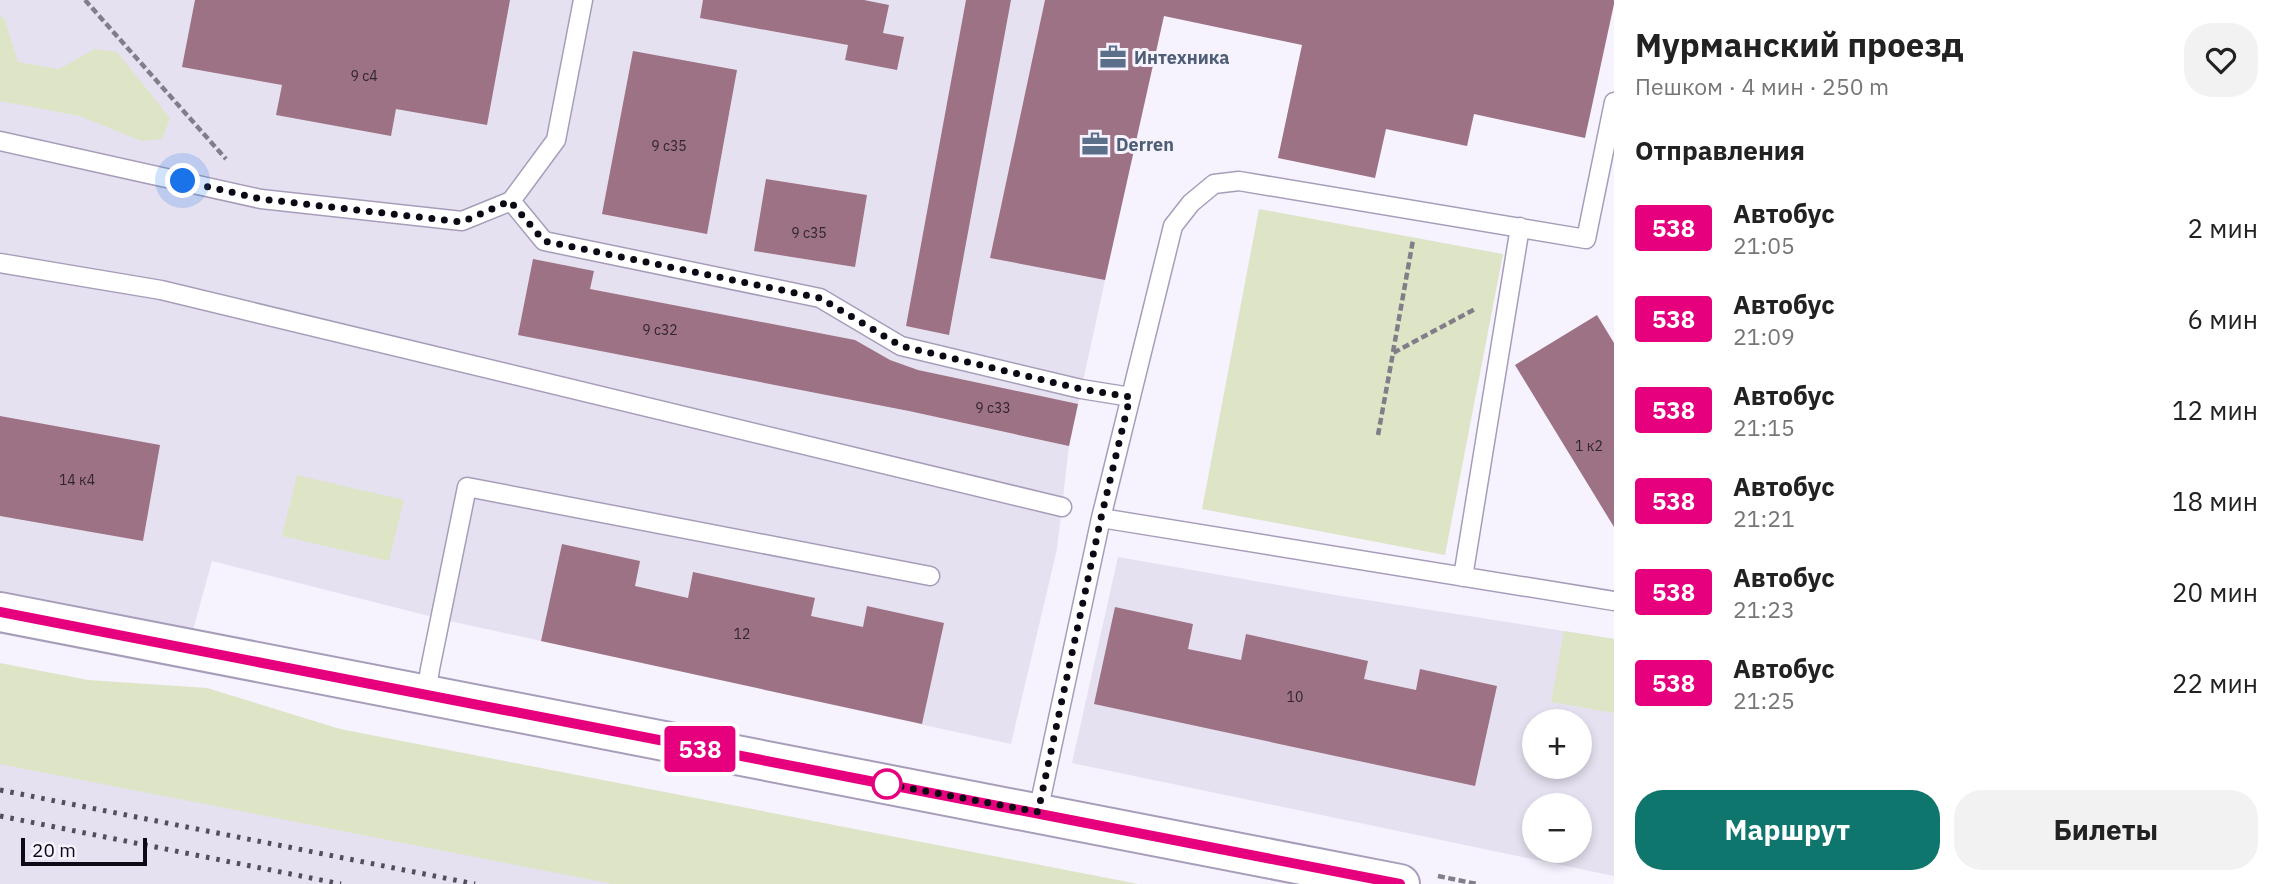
<!DOCTYPE html>
<html lang="ru">
<head>
<meta charset="utf-8">
<style>
  :root { --surface:#fff; --page:#f2f2f2; --text:#222; --muted:#767676; --accent:#0f766e }
  body { margin:0; font-family:"IBM Plex Sans",sans-serif; background:var(--page); color:var(--text); height:100vh; display:flex; flex-direction:column; font-size:26px; white-space:nowrap }
  * { box-sizing:border-box; margin:0 }
  p { font-size:23px; color:var(--muted) }
  .icon { flex:none; width:38px; height:38px; fill:none; stroke:currentColor; stroke-width:2; stroke-linecap:round; stroke-linejoin:round }
  .map { position:relative; flex:1; overflow:hidden }
  .panel { display:flex; flex-direction:column; background:var(--surface); width:665px }
  .panel>* { flex:none }
  .badge { padding:0 14px; border-radius:5px; font-size:24px; line-height:46px }
  .fabs { position:absolute; left:1522px; top:709px; display:grid; gap:14px }
  .fabs a { display:grid; place-items:center; width:70px; height:70px; border-radius:50%; background:var(--surface); box-shadow:0 4px 10px #0003; font-size:35px }
  .scale { position:absolute; left:21px; bottom:18px; width:126px; box-sizing:border-box; padding-left:7px; border:4px solid #0e0a15; border-top:0; font-size:19px; line-height:24px; white-space:nowrap; color:#0e0a15; -webkit-text-stroke:5px #f6f2fe; paint-order:stroke }
  .you { position:absolute; width:35px; height:35px; margin:-18px; border:5px solid #fff; border-radius:50%; background:#1a73e8; box-shadow:0 0 0 10px #1a73e833 }
  .map>.badge { position:absolute; translate:-50% -50%; box-shadow:0 0 0 4px #fff }
  h2 { padding:0 21px; font-size:26px; line-height:63px }
  .round { display:grid; place-items:center; flex:none; width:74px; height:74px; border-radius:28px; background:var(--page) }
  .head { display:flex; align-items:center; justify-content:space-between; height:119px; padding:0 21px }
  h1 { font-size:33px; font-weight:700; line-height:52px }
  .cta { display:flex; gap:14px; margin-top:auto; padding:14px 21px }
  .cta a { flex:1; height:80px; border-radius:28px; background:var(--accent); color:#fff; font-size:28px; font-weight:700; line-height:80px; text-align:center }
  .cta a+a { background:var(--page); color:var(--text) }
  ul { padding:0; list-style:none }
  li { display:flex; align-items:center; gap:21px; height:91px; padding:0 21px }
  li div { flex:1 }
  li b { display:block; font-size:26px }
  li em { font-style:normal }
  li .badge { min-width:77px; font-weight:700; text-align:center }
  main { display:flex; flex:1; min-height:0 }
  .map>svg:first-child { display:block }
  .built { fill:#e6e1f0; fill-rule:evenodd }
  .green { fill:#dde5c6 }
  .building { fill:#9c7284 }
  .lines { fill:none; stroke-linecap:round; stroke-linejoin:round }
  .service-casing { stroke:#a79dba; stroke-width:21 }
  .tertiary-casing { stroke:#a79dba; stroke-width:42 }
  .path { stroke:#827e89; stroke-width:4.5; stroke-dasharray:7 3.5; stroke-linecap:butt }
  .service { stroke:#fff; stroke-width:18 }
  .tertiary { stroke:#fff; stroke-width:38 }
  .rail { stroke:#524e5a; stroke-width:5; stroke-dasharray:3.5 7; stroke-linecap:butt }
  .line-casing { stroke:#fff; stroke-width:16 }
  .line { stroke:#e6007e; stroke-width:10 }
  .walk { stroke:#0e0a15; stroke-width:7; stroke-dasharray:0 12.6 }
  .stop-dot { fill:#fff; stroke:#e6007e; stroke-width:3.5 }
  .labels { text-anchor:middle; dominant-baseline:central; stroke-width:6; stroke-linejoin:round; paint-order:stroke }
  .number-label { font-size:14px; fill:#322431 }
  .service-label { font-size:18px; font-weight:bold; fill:#4e5e75; stroke:#f6f2fe; text-anchor:start }
</style>
</head>
<body>
<main>
<div class="map">
<svg width="1614" height="884" viewBox="0 0 1614 884">
  <rect width="100%" height="100%" fill="#f6f2fe"/>
  <!-- built -->
  <path class="built" d="M0 0H1045L1105 280 1069 446 1057 549 1011 744 441 619 212 561 193 630 0 592Z
    M1118 557 1335 595 1614 639V876L1072 763ZM1535 721H1580V766H1535ZM1535 805H1580V850H1535Z
    M0 702 866 884H0Z"/>
  <!-- green -->
  <path class="green" d="M0 16 5 20 18 62 59 69 95 49 117 52 170 118 162 139 141 141 80 116 0 101Z
    M1259 209 1503 254 1445 555 1202 509Z
    M297 475 404 500 389 561 282 536Z
    M1564 631 1614 639V713L1551 702Z
    M0 663 88 680 207 688 340 729 1138 884H613L0 764Z"/>
  <!-- building -->
  <path class="building" d="M195 0H510L487 125 396 109 391 136 276 115 282 85 182 67Z
    M703 0H864L889 5 883 33 904 37 897 70 845 60 848 45 700 18Z
    M966 0H1011L949 335 906 326Z
    M1045 0H1614V4L1585 138 1474 114 1467 146 1386 129 1375 178 1278 158 1302 45 1164 16 1105 280 990 258Z
    M633 51 737 70 707 234 602 214Z
    M766 179 867 195 855 267 754 251Z
    M533 259 594 271 590 289 855 340 890 360 918 370 1078 404 1069 446 909 411 518 335Z
    M1597 315 1614 343V527L1515 365Z
    M0 416 160 445 143 541 0 516Z
    M562 544 640 561 635 586 688 598 693 572 815 598 811 616 863 627 867 606 944 623 922 724 541 641Z
    M1115 607 1193 624 1188 649 1241 660 1246 634 1368 661 1364 679 1416 690 1420 669 1497 686 1475 786 1094 704Z"/>
  <g class="lines">
    <!-- service casing -->
    <g class="service-casing">
      <path id="service" d="M0 141 261 199 462 221 511 201 556 140 583 0
        M511 201 544 241 820 298 901 346 1081 389 1131 397
        M0 263 161 290 1062 507
        M1101 518 1614 601
        M1463 577 1520 227
        M426 696 430 669 467 487 930 576
        M1038 812 1101 518 1173 226 1191 203 1214 184 1239 181 1586 239 1614 102"/>
    </g>
    <!-- tertiary casing -->
    <g class="tertiary-casing">
      <path id="tertiary" d="M0 612 1400 884"/>
    </g>
    <!-- path -->
    <path class="path" d="M85 0 226 159
      M1393 352 1413 240
      M1378 435 1393 353 1475 309
      M1438 876 1477 884"/>
    <!-- service -->
    <use href="#service" class="service"/>
    <!-- tertiary -->
    <use href="#tertiary" class="tertiary"/>
    <!-- rail -->
    <path class="rail" d="M0 790 475 884
      M0 816 341 884"/>
  </g>
  <g class="lines">
    <!-- line casing -->
    <g class="line-casing">
      <path id="line" d="M0 612 1400 884"/>
    </g>
    <!-- line -->
    <use href="#line" class="line"/>
    <!-- walk -->
    <path class="walk" d="M183 181 261 199 462 222 510 201 544 241 820 298 901 346 1081 389 1130 397 1101 518 1038 812 887 784"/>
  </g>
  <!-- icons -->
  <defs>
    <g id="office-bare" transform="scale(2.1)"><path d="M-6-3h4V-5.5h4V-3h4V5H-6ZM-1-4.5V-3h2v-1.5ZM-6 0V1H6V0Z" fill="#5c6f8a" stroke="#f6f2fe" stroke-width="2.5" paint-order="stroke"/></g>
  </defs>
  <g fill-rule="evenodd">
    <use href="#office-bare" x="1113" y="57"/>
    <use href="#office-bare" x="1095" y="144"/>
  </g>
  <!-- markers -->
  <circle class="stop-dot" cx="887" cy="784" r="14"/>
  <g class="labels">
    <!-- number labels -->
    <g class="number-label">
      <text x="364" y="76">9 с4</text>
      <text x="669" y="146">9 с35</text>
      <text x="809" y="233">9 с35</text>
      <text x="660" y="330">9 с32</text>
      <text x="993" y="408">9 с33</text>
      <text x="1589" y="446">1 к2</text>
      <text x="77" y="480">14 к4</text>
      <text x="742" y="634">12</text>
      <text x="1295" y="697">10</text>
    </g>
    <!-- service labels -->
    <g class="service-label">
      <text x="1134" y="57">Интехника</text>
      <text x="1116" y="144">Derren</text>
    </g>
  </g>
</svg>
<div class="fabs">
<a>+</a>
<a>−</a>
</div>
<div class="scale">20 m</div>
<div class="you" style="left:183px;top:181px"></div>
<b class="badge" style="left:700px;top:749px;background:#e6007e;color:#fff">538</b>
</div>
<section class="panel">
<div class="head"><div><h1>Мурманский проезд</h1><p>Пешком · 4 мин · 250 m</p></div><a class="round"><svg class="icon" aria-label="heart" viewBox="0 0 24 24"><path d="M12 20l-8-8c-3-5 5-10 8-4 3-6 11-1 8 4z"/></svg></a></div>
<h2>Отправления</h2>
<ul>
<li><span class="badge" style="background:#e6007e;color:#fff">538</span><div><b>Автобус</b><p>21:05</p></div><em>2 мин</em></li>
<li><span class="badge" style="background:#e6007e;color:#fff">538</span><div><b>Автобус</b><p>21:09</p></div><em>6 мин</em></li>
<li><span class="badge" style="background:#e6007e;color:#fff">538</span><div><b>Автобус</b><p>21:15</p></div><em>12 мин</em></li>
<li><span class="badge" style="background:#e6007e;color:#fff">538</span><div><b>Автобус</b><p>21:21</p></div><em>18 мин</em></li>
<li><span class="badge" style="background:#e6007e;color:#fff">538</span><div><b>Автобус</b><p>21:23</p></div><em>20 мин</em></li>
<li><span class="badge" style="background:#e6007e;color:#fff">538</span><div><b>Автобус</b><p>21:25</p></div><em>22 мин</em></li>
</ul>
<div class="cta"><a>Маршрут</a><a>Билеты</a></div>
</section>
</main>
</body>
</html>
